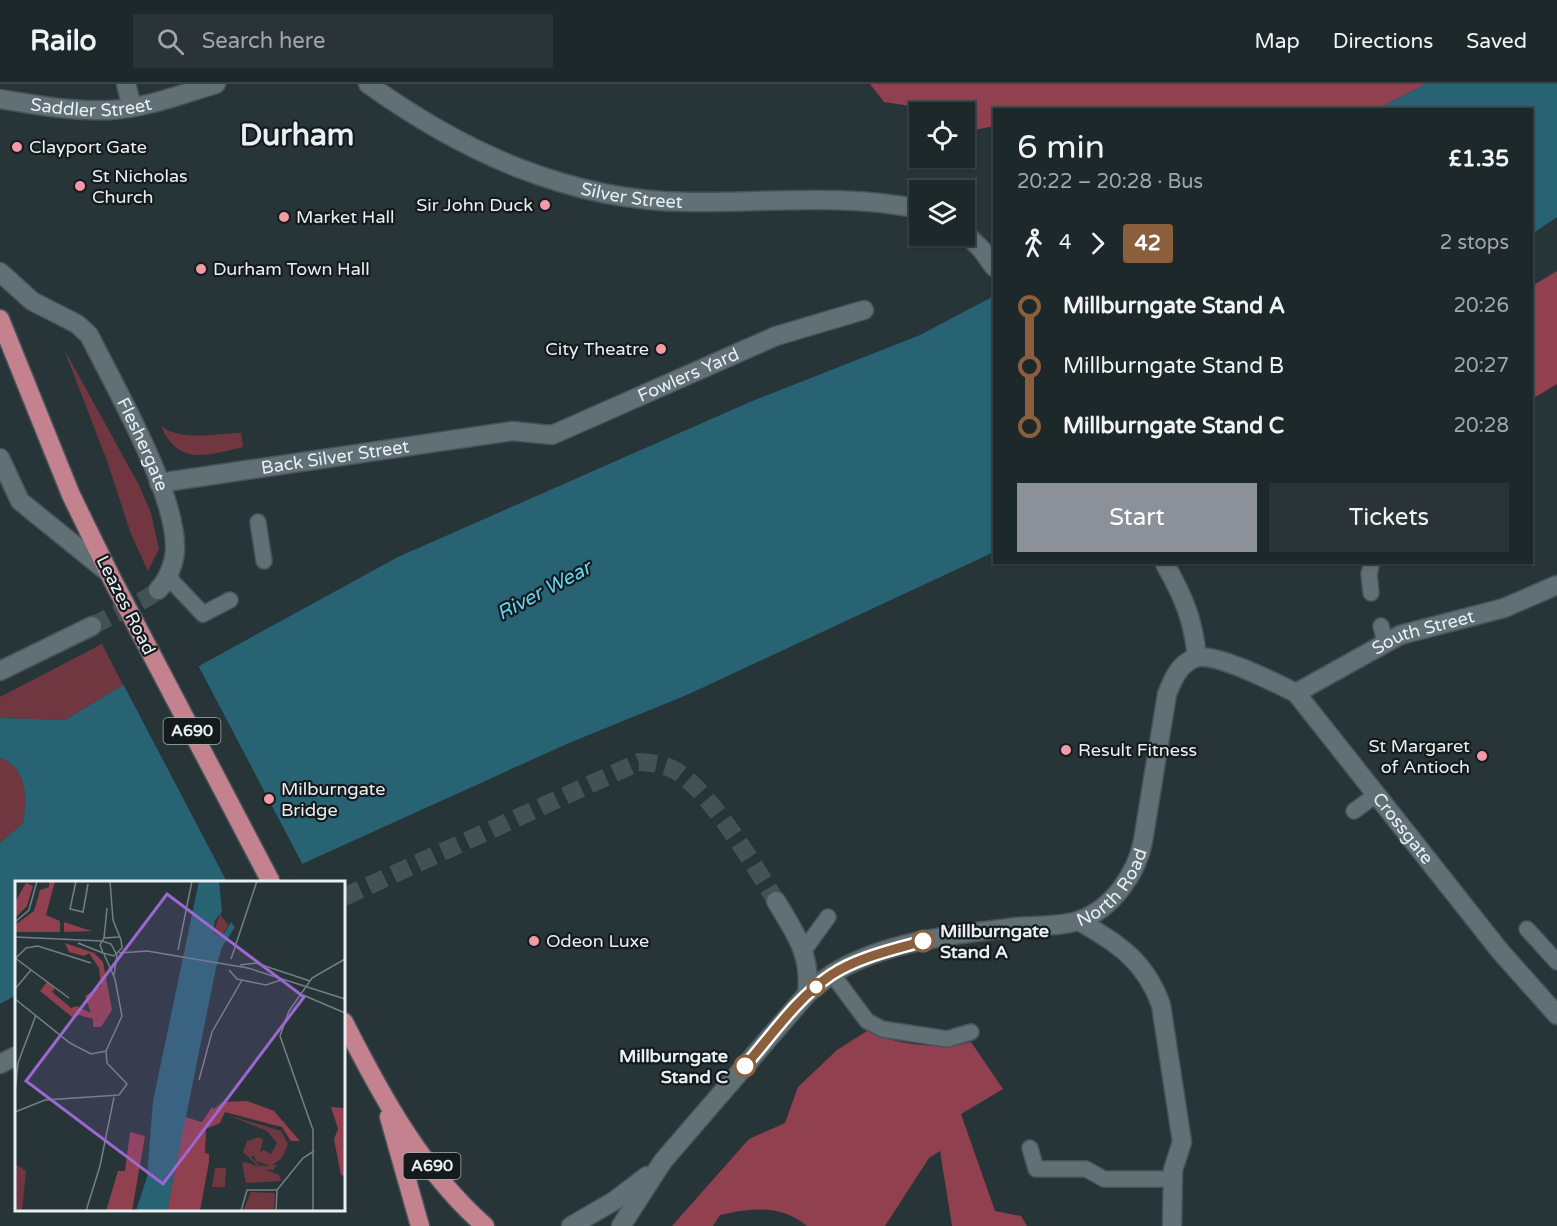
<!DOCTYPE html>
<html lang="en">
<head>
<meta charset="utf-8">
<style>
  :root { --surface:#1d282b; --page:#2a3437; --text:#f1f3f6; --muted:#a0a6a9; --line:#3b4447; --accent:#8c9099 }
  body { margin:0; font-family:"Varela Round",sans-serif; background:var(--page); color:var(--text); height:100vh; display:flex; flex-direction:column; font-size:22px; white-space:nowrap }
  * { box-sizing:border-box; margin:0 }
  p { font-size:20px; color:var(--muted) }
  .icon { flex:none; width:33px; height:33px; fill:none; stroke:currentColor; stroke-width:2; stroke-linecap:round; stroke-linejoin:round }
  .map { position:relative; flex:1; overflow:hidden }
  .panel { position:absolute; left:993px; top:24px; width:540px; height:456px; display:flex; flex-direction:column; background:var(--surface); border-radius:0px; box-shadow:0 2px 4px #0004,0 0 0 2px var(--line) }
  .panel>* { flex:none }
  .badge { padding:0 12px; border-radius:4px; font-size:21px; line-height:39px }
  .controls { position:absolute; left:909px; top:18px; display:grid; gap:12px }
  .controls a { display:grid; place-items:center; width:66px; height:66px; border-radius:0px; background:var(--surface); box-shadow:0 2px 4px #0004,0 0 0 2px var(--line); font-size:30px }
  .map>.badge { position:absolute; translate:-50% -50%; box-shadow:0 0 0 3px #fff }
  .legs { display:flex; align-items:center; gap:9px; height:66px; padding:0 24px; font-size:20px }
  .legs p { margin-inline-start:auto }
  .summary { display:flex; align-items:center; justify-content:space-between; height:102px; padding:0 24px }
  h1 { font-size:33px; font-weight:600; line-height:45px }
  .action { display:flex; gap:12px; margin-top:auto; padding:12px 24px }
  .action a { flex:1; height:69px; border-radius:0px; background:var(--accent); color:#fff; font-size:24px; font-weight:600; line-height:69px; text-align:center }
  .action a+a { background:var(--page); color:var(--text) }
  ul { padding:0 24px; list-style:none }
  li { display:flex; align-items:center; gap:21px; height:60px; font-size:22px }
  li i { display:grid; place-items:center; width:9px; height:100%; margin:0 8px; background:currentColor }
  li i::after { content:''; width:15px; height:15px; margin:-8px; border:4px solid; border-radius:50%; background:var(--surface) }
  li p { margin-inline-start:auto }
  li:first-child i { background:linear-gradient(#0000 50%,currentColor 0) }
  li:last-child i { background:linear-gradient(currentColor 50%,#0000 0) }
  header { display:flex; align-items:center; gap:36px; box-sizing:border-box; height:84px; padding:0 30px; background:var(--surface); border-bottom:2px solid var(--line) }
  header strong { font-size:28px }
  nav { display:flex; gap:33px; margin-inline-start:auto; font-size:21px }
  .search { width:420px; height:54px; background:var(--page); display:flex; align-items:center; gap:15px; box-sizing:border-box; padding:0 21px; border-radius:0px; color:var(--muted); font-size:22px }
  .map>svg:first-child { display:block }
  .green { fill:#703741 }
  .forest { fill:#914050 }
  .water { fill:#286374 }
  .pier { fill:#273539 }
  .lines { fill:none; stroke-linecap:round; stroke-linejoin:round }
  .minor-tunnel { stroke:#445155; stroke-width:18; stroke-dasharray:18 9; stroke-linecap:butt }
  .service-casing { stroke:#485357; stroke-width:18 }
  .pedestrian-casing { stroke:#485357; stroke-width:21 }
  .minor-casing { stroke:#485357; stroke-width:21 }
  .trunk-casing { stroke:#485357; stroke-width:21 }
  .service { stroke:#617075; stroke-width:15 }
  .pedestrian { stroke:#617075; stroke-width:18 }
  .minor { stroke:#617075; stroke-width:18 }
  .trunk { stroke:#c4828e; stroke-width:18 }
  .trunk-bridge-casing { stroke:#485357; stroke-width:21; stroke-linecap:butt }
  .trunk-bridge { stroke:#c4828e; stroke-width:18 }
  .line-1-casing { stroke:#fff; stroke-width:14 }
  .line-1 { stroke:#8b5e3c; stroke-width:9 }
  .poi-dot { fill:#f39aa7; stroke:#151b1d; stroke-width:2 }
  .stop-1-dot { fill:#fff; stroke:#8b5e3c; stroke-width:3 }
  .labels { text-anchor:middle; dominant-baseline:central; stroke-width:4.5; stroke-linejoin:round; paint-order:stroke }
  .shield { fill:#151b1d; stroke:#a9b0b3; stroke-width:1.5 }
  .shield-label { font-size:16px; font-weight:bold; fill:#e8f0f3 }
  .street-label { font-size:18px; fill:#e8f0f3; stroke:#151b1d }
  .poi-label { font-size:18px; fill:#e8f0f3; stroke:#151b1d; text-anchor:start }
  .stop-label { font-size:18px; font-weight:bold; fill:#e8f0f3; stroke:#151b1d; text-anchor:start }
  .water-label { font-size:20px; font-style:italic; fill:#63d4f5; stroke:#151b1d }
  .town-label { font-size:30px; font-weight:bold; fill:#e8f0f3; stroke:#151b1d }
  .inset-road { fill:none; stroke:#748083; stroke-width:1.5 }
  .view { fill:#9c67cf; fill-opacity:0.15; stroke:#9c67cf; stroke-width:3 }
  .inset-edge { fill:none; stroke:#e8f0f3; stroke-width:3 }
</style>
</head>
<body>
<header>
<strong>Railo</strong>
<div class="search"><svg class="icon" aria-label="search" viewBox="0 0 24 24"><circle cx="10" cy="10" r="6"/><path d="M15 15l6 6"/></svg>Search here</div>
<nav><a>Map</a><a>Directions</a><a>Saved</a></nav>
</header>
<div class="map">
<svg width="1557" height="1142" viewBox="0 0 1557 1142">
  <rect width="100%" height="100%" fill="#273539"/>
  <!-- green -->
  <path class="green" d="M64 265 139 401 151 429 159 465 148 487 131 450 107 377Z
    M161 342C181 358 217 349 241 349L243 363C208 371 179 383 161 342Z
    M102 560 123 601 65 636 0 634V613Z
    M0 674C28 683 27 715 23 739L0 759Z"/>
  <!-- forest -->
  <path class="forest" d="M870 0H1426L1377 25 994 26V42L965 48 964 28H961L963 25 951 28 884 18Z
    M1557 187V300L1532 315V202Z
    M867 947C897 961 938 966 971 958L1003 1005 961 1030 995 1127 1021 1132 1027 1142H952L940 1067 929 1074 885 1142H807C781 1120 750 1124 720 1131L713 1142H672L749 1055 785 1039 798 1003 837 966Z"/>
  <!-- water -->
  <path class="water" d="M1426 0H1557V133L1532 150V26L1377 25Z
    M994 212V468L689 610 569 659 262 798H16V911L0 920V759L23 739C27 715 28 683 0 674V634L65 636 123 601 199 582 398 473 750 318 920 251Z"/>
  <!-- pier -->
  <path class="pier" d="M197 579 304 783 269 798H227L122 598Z"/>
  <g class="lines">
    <!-- minor-tunnel -->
    <path class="minor-tunnel" d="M92 542 147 514 158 506
      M344 813 639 678C655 679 670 681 682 691 714 715 755 782 776 817"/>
    <!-- service casing -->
    <g class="service-casing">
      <path id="service" d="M258 438 264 477
        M167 492 203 530 230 516
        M1371 509 1369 490 1372 478
        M1381 542 1385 557
        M1354 727 1377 710
        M1527 845 1557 878
        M804 866 828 833
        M832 890 867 937 882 945 947 955 971 948
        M1030 1064 1036 1085H1086L1104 1095H1173"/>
    </g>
    <!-- pedestrian casing -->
    <g class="pedestrian-casing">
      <g id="pedestrian">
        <path d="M126 0 132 23"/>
        <path id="s1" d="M368 0C463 68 569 117 688 118 766 119 842 109 920 125"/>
        <path d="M964 148 982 166 994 183"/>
        <path d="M1164 478C1183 512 1193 534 1197 573"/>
      </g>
    </g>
    <!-- minor casing -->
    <g class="minor-casing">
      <g id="minor">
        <path id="s2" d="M0 15C37 21 74 28 111 26 146 24 182 10 216 0"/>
        <path id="s3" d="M0 188 32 217 77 240 89 251C115 303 176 409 175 464 175 478 168 496 158 506"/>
        <path d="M0 374 20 417 109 489"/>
        <path id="s4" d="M159 399 512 347 552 351 776 252 864 226"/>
        <path d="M0 587 92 542"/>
        <path id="s5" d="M1296 609 1400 551 1504 524 1557 501"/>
        <path d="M776 817C795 849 812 871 807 910"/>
        <path d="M1079 837C1118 860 1145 876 1161 921L1182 1058 1173 1086 1172 1142"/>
        <path d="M0 980 16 972"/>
        <path d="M571 1142 614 1117 647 1092"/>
        <path id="s6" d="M621 1142 663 1077 807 910C815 904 823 896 832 890 885 857 956 850 1017 843 1036 841 1062 843 1080 836 1112 825 1137 789 1143 757L1167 610C1173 595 1179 580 1195 574 1213 567 1278 600 1296 609L1500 867 1557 931"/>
      </g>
    </g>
    <!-- trunk casing -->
    <g class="trunk-casing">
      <path id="trunk" d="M0 235 71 411 112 495
        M344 938C381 1011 422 1087 485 1142
        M389 1033 420 1142"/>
    </g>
    <!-- service -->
    <use href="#service" class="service"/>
    <!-- pedestrian -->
    <use href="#pedestrian" class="pedestrian"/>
    <!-- minor -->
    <use href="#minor" class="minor"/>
    <!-- trunk -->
    <use href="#trunk" class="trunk"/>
    <!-- trunk-bridge casing -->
    <g class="trunk-bridge-casing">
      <path id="trunk-bridge" d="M112 495 271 798"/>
    </g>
    <!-- trunk-bridge -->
    <use href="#trunk-bridge" class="trunk-bridge"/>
  </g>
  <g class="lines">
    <!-- line-1 casing -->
    <g class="line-1-casing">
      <path id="line-1" d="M745 982C772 951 797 914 831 891 858 873 893 866 923 857"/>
    </g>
    <!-- line-1 -->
    <use href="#line-1" class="line-1"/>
  </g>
  <!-- markers -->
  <g class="poi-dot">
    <circle cx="17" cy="63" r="6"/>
    <circle cx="80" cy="102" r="6"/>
    <circle cx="545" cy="121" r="6"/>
    <circle cx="284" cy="133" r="6"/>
    <circle cx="201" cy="185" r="6"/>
    <circle cx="661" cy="265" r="6"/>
    <circle cx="1066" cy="666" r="6"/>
    <circle cx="1482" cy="672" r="6"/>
    <circle cx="269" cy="715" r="6"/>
    <circle cx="534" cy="857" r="6"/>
  </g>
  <g class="stop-1-dot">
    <circle cx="923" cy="857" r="10"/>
    <circle cx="816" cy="903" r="8"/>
    <circle cx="745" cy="982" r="10"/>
  </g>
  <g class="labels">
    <!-- shield labels -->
    <g class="shield">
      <rect x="163.5" y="634" width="57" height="26" rx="4.5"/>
      <rect x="403.5" y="1069" width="57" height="26" rx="4.5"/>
    </g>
    <g class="shield-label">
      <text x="192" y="647">A690</text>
      <text x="432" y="1082">A690</text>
    </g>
    <!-- street labels -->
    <g class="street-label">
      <text stroke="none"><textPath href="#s2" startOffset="92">Saddler Street</textPath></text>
      <text stroke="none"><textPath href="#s1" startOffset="290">Silver Street</textPath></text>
      <text stroke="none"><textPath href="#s4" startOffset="546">Fowlers Yard</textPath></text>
      <text stroke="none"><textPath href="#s3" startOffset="232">Fleshergate</textPath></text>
      <text stroke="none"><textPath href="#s4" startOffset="178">Back Silver Street</textPath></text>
      <text transform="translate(126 521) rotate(63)">Leazes Road</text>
      <text stroke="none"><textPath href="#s5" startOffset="142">South Street</textPath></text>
      <text stroke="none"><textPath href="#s6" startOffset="1168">Crossgate</textPath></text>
      <text stroke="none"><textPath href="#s6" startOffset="633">North Road</textPath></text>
    </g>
    <!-- poi labels -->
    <g class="poi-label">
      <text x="29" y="63">Clayport Gate</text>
      <text x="92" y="92">St Nicholas<tspan x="92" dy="21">Church</tspan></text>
      <text x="533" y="121" text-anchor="end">Sir John Duck</text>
      <text x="296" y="133">Market Hall</text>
      <text x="213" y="185">Durham Town Hall</text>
      <text x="649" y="265" text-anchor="end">City Theatre</text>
      <text x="1470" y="662" text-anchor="end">St Margaret<tspan x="1470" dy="21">of Antioch</tspan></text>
      <text x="1078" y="666">Result Fitness</text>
      <text x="281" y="705">Milburngate<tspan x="281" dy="21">Bridge</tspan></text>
      <text x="546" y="857">Odeon Luxe</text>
    </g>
    <!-- stop labels -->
    <g class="stop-label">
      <text x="940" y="847">Millburngate<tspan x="940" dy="21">Stand A</tspan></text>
      <text x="728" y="972" text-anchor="end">Millburngate<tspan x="728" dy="21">Stand C</tspan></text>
    </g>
    <!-- water labels -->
    <g class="water-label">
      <text transform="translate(544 507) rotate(-28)">River Wear</text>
    </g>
    <!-- town labels -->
    <g class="town-label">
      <text x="297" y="51">Durham</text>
    </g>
  </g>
  <!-- overview -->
  <g transform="translate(15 797)">
    <rect width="330" height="330" fill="#273539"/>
    <path d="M205 33 213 44 207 56 198 52ZM213 234 266 250 273 263 267 277 256 285 241 280 239 274 249 269 256 273 262 262 252 250ZM244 256 248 259 245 271 236 276 245 285 262 284 258 289 246 288 228 271 232 260ZM231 281 264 294 266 300 231 302 227 282ZM0 283 11 290 7 330H0ZM200 287H211L210 306H197ZM236 311 260 312 259 330H228Z" fill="#703741"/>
    <path d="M34 0H40L31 34 45 40V51H0V44L19 30 25 9 34 6ZM11 2 18 5 12 25 0 37V21ZM49 41 70 48 77 50 49 51ZM50 62 79 72 88 81 97 129 86 146H78V138L64 134 57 136 25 110 32 101 40 107 37 111 56 127 62 125 76 132 70 115 86 105 84 87 74 72 69 75 54 71ZM232 220 259 230 285 260H276L267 246 210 231 205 242 191 248 190 272 194 273V281L185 330H152L170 236 187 241 197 226 199 228 207 221ZM316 226 329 227 330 295 326 294 319 258 323 248ZM115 251 130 255 117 330H91L103 290H110Z" fill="#914050"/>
    <path d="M184 0H204L207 31 200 39 198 52 207 56 216 41 220 46 207 66 201 87 152 330H121L132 296 138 220Z" fill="#286374"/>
    <path class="inset-road" d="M61 0 55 28 68 31 73 3M95 0 98 39 106 59 107 67 99 75 88 72 85 64 89 57 104 56M0 41 14 29 22 0M0 56 87 60 96 63 102 74M89 57 92 27M63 62 88 72M163 69 177 0M104 72 132 70 233 87 330 118M89 73 100 98 107 135 91 170M0 77 54 117M1 77 11 67 23 65 76 82M216 78 242 0M225 84 241 82 295 100M214 89 222 98 251 104 266 99M99 94 102 74M0 108 16 89M288 114 330 132M0 118 55 162 76 173 91 170M184 199 197 151 227 99M0 211 3 182 21 134M0 231 30 219 104 214 112 203 92 182 91 170M262 309 288 277 299 270M71 330 85 285 99 216M226 330 232 309H262M261 330 262 309M298 330V249L265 155 274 130 297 97 330 78"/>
    <path class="view" d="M152 13 289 116 148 303 11 200Z"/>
    <rect width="330" height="330" class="inset-edge"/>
  </g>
</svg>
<div class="controls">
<a><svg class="icon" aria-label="locate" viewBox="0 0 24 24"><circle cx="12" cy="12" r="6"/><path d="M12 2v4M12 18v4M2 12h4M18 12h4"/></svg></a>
<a><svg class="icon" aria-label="layers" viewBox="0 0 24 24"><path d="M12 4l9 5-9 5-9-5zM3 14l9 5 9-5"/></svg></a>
</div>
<section class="panel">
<div class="summary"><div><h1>6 min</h1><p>20:22 – 20:28 · Bus</p></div><b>£1.35</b></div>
<div class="legs"><svg class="icon" aria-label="walk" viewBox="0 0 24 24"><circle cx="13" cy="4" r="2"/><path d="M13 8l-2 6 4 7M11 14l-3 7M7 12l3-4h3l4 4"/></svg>4<svg class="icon" aria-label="forward" viewBox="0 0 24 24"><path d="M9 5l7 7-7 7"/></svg><b class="badge" style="background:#8b5e3c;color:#fff">42</b><p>2 stops</p></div>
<ul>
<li><i style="color:#8b5e3c"></i><b>Millburngate Stand A</b><p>20:26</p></li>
<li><i style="color:#8b5e3c"></i><span>Millburngate Stand B</span><p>20:27</p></li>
<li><i style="color:#8b5e3c"></i><b>Millburngate Stand C</b><p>20:28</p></li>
</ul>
<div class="action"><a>Start</a><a>Tickets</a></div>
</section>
</div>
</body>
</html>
